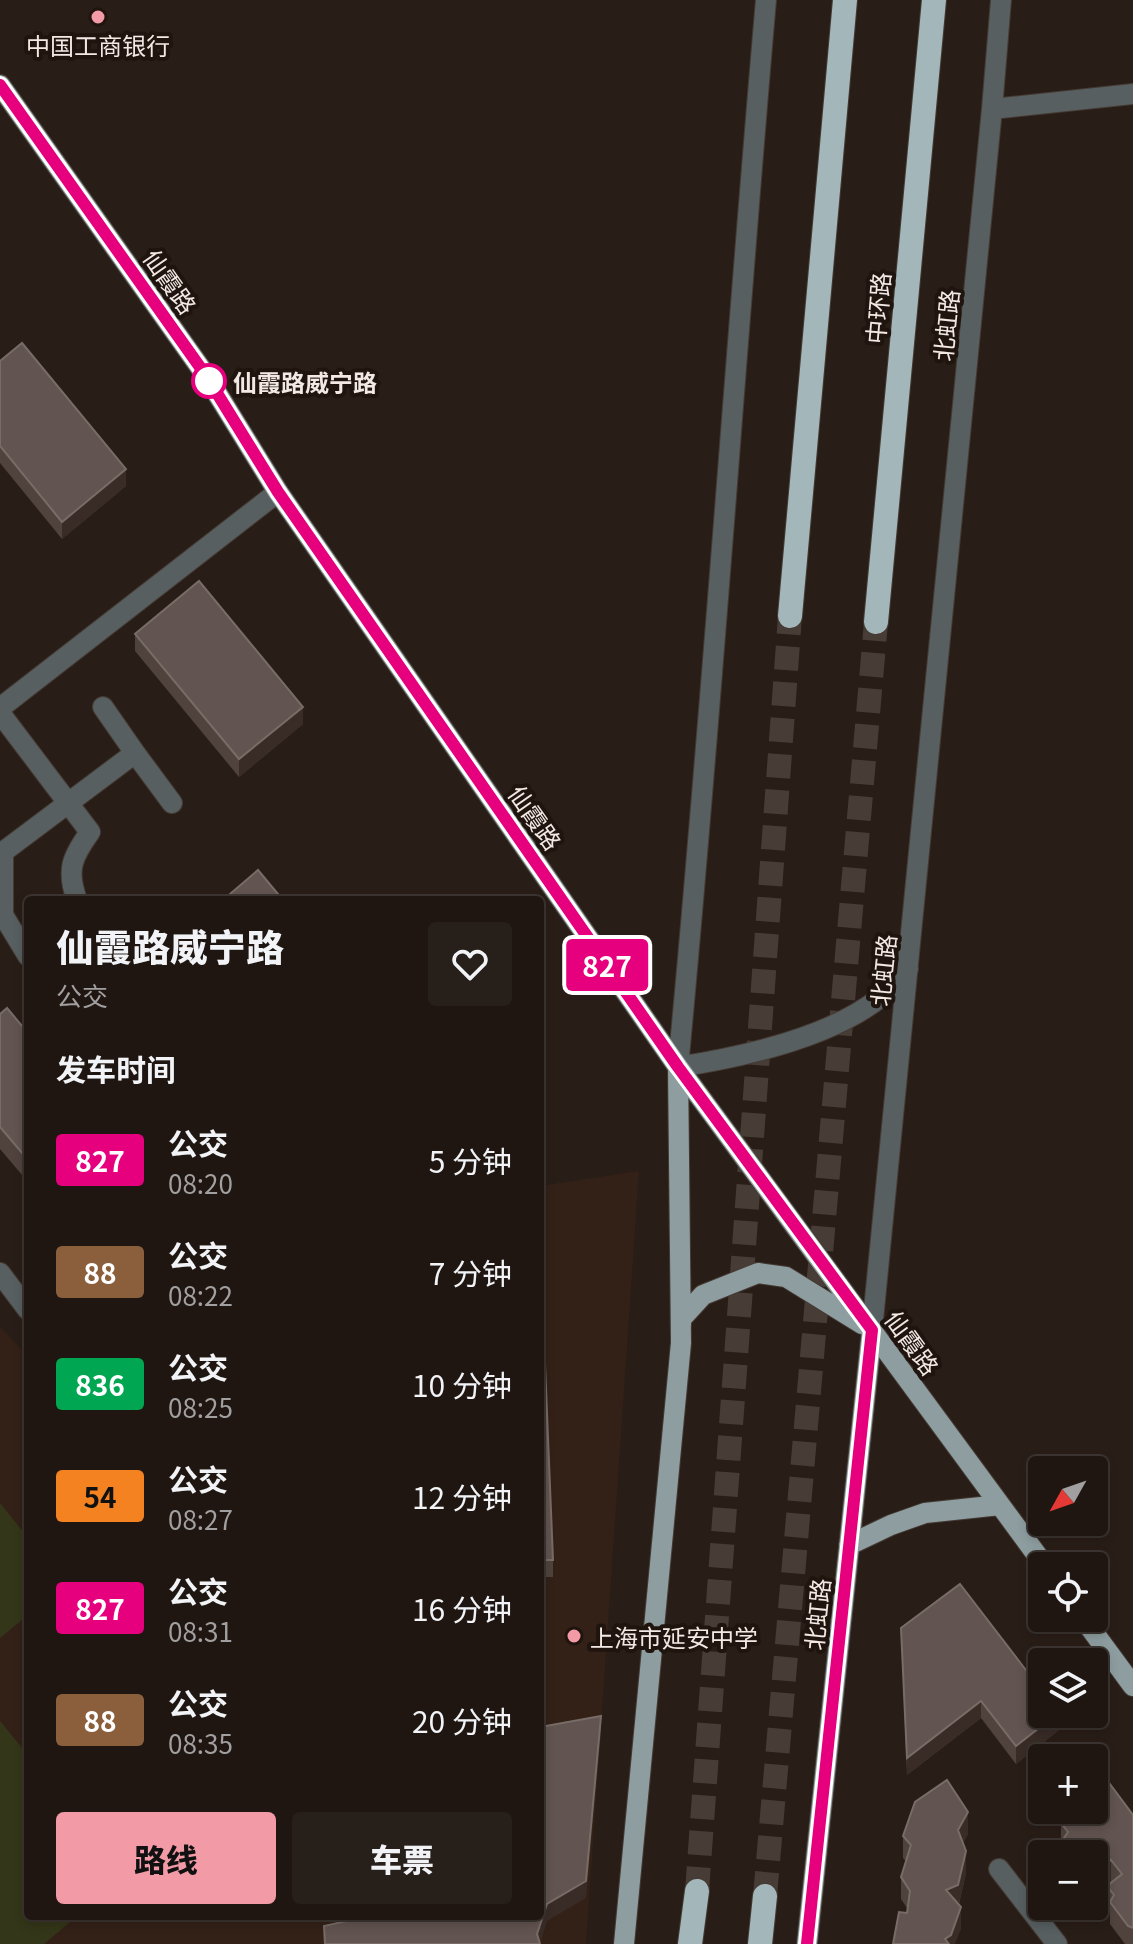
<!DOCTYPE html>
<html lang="zh">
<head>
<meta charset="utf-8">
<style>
  :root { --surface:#1f1611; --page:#271f1a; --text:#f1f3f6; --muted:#a19f9f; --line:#3c3531; --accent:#f39aa7 }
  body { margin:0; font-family:Georgia,"Noto Sans SC",serif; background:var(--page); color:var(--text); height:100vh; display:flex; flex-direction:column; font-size:30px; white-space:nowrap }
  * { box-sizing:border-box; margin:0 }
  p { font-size:26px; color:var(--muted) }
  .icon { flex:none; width:44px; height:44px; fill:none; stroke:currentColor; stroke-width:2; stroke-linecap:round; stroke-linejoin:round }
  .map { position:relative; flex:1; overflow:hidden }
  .panel { position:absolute; left:24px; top:896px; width:520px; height:1024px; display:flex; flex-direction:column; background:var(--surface); border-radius:8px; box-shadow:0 4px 12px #0003,0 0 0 2px var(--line) }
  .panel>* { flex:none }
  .badge { padding:0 16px; border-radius:6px; font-size:28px; line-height:52px }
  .needle { width:52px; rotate:230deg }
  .fabs { position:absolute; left:1028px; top:1456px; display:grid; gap:16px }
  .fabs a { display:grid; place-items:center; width:80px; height:80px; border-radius:8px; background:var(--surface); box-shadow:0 4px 12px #0003,0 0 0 2px var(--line); font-size:40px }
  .map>.badge { position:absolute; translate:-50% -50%; box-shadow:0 0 0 4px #fff }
  h2 { padding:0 32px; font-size:30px; line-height:72px }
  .round { display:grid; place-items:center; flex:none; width:84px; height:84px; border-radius:8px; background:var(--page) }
  .overview { display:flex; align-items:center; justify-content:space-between; height:136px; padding:0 32px }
  h1 { font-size:38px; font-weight:800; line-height:60px }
  .button { display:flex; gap:16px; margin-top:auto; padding:16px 32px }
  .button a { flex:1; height:92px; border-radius:8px; background:var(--accent); color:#111; font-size:32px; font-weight:800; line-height:92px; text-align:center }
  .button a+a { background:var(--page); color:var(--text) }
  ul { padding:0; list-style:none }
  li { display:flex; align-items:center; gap:24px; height:112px; padding:0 32px }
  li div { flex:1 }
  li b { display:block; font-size:30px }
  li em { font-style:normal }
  li .badge { min-width:88px; font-weight:700; text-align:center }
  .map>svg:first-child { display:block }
  .built { fill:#332117 }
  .green { fill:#343619 }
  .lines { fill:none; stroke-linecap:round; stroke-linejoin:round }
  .highway-tunnel { stroke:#473c36; stroke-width:24; stroke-dasharray:24 12; stroke-linecap:butt }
  .minor-casing { stroke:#453a34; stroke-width:22 }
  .major-casing { stroke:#453a34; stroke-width:22 }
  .highway-casing { stroke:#453a34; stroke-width:26 }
  .minor { stroke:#575f60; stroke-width:20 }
  .major { stroke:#8e9ea0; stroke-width:20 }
  .highway { stroke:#a3b7ba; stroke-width:24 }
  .wall { fill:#50433e }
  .shaded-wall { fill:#392c27 }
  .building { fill:#625450; stroke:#786c67; stroke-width:2 }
  .line-casing { stroke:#fff; stroke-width:18 }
  .line { stroke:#e6007e; stroke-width:12 }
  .poi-dot { fill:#f39aa7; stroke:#1f140e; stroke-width:3 }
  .stop-dot { fill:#fff; stroke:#e6007e; stroke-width:4 }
  .labels { text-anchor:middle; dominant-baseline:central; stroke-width:8; stroke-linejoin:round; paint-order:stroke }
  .poi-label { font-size:24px; fill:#f2e9e5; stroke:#1f140e }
  .street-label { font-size:24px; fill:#f2e9e5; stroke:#1f140e }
  .stop-label { font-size:24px; font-weight:bold; fill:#f2e9e5; stroke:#1f140e; text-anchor:start }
</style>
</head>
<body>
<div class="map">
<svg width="1133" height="1944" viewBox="0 0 1133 1944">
  <rect width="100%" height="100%" fill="#291d17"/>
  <!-- built -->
  <path class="built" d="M639 1171 586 1944H0V1327L28 1356V1916H540V1186Z"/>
  <!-- green -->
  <path class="green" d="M0 1503 28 1538V1615L0 1638Z
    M0 1721 28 1755V1916H77L44 1944H0Z"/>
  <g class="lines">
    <!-- highway-tunnel -->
    <path class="highway-tunnel" d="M697 1891 790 616
      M765 1896 876 622"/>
    <!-- minor casing -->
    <g class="minor-casing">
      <path id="minor" d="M766 0C735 355 712 712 678 1067 742 1057 831 1038 882 996 892 988 900 978 908 969
        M992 109 1133 94
        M103 707 135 753
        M0 708 278 492
        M0 713 90 832C72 857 66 870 77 900
        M28 956 3 915V852L135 753 172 803
        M0 1273 28 1310
        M872 1330 992 109 1001 0
        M999 1869 1057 1944"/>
    </g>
    <!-- major casing -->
    <g class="major-casing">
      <path id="major" d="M0 85 207 377 278 492 678 1067 1045 1566
        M681 1325V1319L703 1295 758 1273 786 1277 862 1324
        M849 1545 891 1525 925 1513 1000 1505
        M1083 1618 1133 1686
        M624 1944 681 1343 678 1067
        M807 1944 872 1330"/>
    </g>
    <!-- highway casing -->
    <g class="highway-casing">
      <path id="highway" d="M790 616 845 0
        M876 622 934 0
        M690 1944 697 1891
        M760 1944 765 1896"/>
    </g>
    <!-- minor -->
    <use href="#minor" class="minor"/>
    <!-- major -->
    <use href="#major" class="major"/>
    <!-- highway -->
    <use href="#highway" class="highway"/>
  </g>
  <!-- wall -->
  <path class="wall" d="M0 361 126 486 62 539 0 463Z
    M135 634 303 724 239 777 135 651Z
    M0 1014 28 1033V1182L0 1149Z
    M540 1241 553 1560V1577H540Z
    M901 1628 1059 1714V1730L1016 1764 981 1718 907 1775Z
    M1059 1810H1094L1133 1815V1944H1125L1110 1924V1913L1107 1908V1886L1111 1882 1094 1895V1854H1064V1849L1061 1845V1823L1065 1821 1059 1813Z
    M968 1834 963 1843 966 1873 959 1904 961 1929 907 1913V1908L901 1899V1877L906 1861 903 1858V1836Z"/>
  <!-- shaded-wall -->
  <path class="shaded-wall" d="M126 469V486L62 539V522Z
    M303 707V724L239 777V759Z
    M981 1701V1718L907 1775V1758Z
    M1057 1714H1059V1730L1016 1764V1746Z
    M601 1716V1733L586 1898 547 1921 540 1944 537 1934Z
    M968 1812V1834L958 1852V1830Z
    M966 1851V1873L958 1907 946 1890Z
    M1111 1860V1882L1094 1895V1873Z
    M961 1907V1929L955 1944H945V1939Z"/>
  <!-- building -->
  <path class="building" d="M22 343 126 469 62 522 0 446V361Z
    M199 581 303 707 239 759 135 634Z
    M258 870 283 900H223Z
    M7 1008 28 1033V1160L0 1127V1014Z
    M540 1241 553 1560H540Z
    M960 1584 1042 1691V1714H1057L1016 1746 981 1701 907 1758 901 1628Z
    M601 1716 586 1881 547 1904 537 1934 540 1944H325L324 1926 365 1917V1916H540V1727Z
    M1095 1764 1133 1815V1928L1128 1926 1110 1902 1114 1895 1107 1886 1122 1874 1111 1860 1094 1873V1854H1074L1064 1838 1068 1832 1061 1823 1075 1813 1073 1810H1094V1765Z
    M947 1780 968 1812 958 1830 966 1851 958 1885 946 1890 961 1907 951 1935 945 1939 949 1944H893L899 1912 907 1913 910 1891 901 1877 911 1845 903 1836 915 1802Z"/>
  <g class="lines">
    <!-- line casing -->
    <g class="line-casing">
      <path id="line" d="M0 85 207 377 278 492 678 1067 872 1330 807 1944"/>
    </g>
    <!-- line -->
    <use href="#line" class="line"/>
  </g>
  <!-- markers -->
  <g class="poi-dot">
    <circle cx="98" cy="17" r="8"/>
    <circle cx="574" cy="1636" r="8"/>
  </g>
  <circle class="stop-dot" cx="209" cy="381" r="16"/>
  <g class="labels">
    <!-- poi labels -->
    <g class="poi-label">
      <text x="98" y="44">中国工商银行</text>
      <text x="590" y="1636" text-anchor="start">上海市延安中学</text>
    </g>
    <!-- street labels -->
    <g class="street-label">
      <text transform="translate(171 281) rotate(55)">仙霞路</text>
      <text transform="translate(877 308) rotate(-85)">中环路</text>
      <text transform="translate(945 325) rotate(-84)">北虹路</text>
      <text transform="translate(536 817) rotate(55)">仙霞路</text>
      <text transform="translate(882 970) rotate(-84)">北虹路</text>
      <text transform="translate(913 1342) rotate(54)">仙霞路</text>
      <text transform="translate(816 1614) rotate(-84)">北虹路</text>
    </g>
    <!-- stop labels -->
    <g class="stop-label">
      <text x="233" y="381">仙霞路威宁路</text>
    </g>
  </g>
</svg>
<div class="fabs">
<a><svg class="needle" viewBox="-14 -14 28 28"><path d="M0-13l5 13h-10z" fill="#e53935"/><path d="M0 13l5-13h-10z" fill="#a19f9f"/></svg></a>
<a><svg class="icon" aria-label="locate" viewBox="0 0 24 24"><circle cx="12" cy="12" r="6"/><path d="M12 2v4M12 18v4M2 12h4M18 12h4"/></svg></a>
<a><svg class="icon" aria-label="layers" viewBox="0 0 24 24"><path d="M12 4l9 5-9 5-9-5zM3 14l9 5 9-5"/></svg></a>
<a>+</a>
<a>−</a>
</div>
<b class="badge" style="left:607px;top:965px;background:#e6007e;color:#fff">827</b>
<section class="panel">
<div class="overview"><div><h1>仙霞路威宁路</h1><p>公交</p></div><a class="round"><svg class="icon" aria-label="heart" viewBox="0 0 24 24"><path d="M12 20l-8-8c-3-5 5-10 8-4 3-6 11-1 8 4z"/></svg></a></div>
<h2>发车时间</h2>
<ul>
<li><span class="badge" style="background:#e6007e;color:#fff">827</span><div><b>公交</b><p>08:20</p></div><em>5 分钟</em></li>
<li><span class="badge" style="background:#8b5e3c;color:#fff">88</span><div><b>公交</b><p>08:22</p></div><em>7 分钟</em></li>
<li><span class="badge" style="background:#00a651;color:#fff">836</span><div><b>公交</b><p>08:25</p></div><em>10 分钟</em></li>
<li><span class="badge" style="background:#f58220;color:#111">54</span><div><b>公交</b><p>08:27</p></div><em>12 分钟</em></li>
<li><span class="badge" style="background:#e6007e;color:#fff">827</span><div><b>公交</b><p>08:31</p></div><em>16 分钟</em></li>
<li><span class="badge" style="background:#8b5e3c;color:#fff">88</span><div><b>公交</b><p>08:35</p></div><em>20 分钟</em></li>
</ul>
<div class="button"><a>路线</a><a>车票</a></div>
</section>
</div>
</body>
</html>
